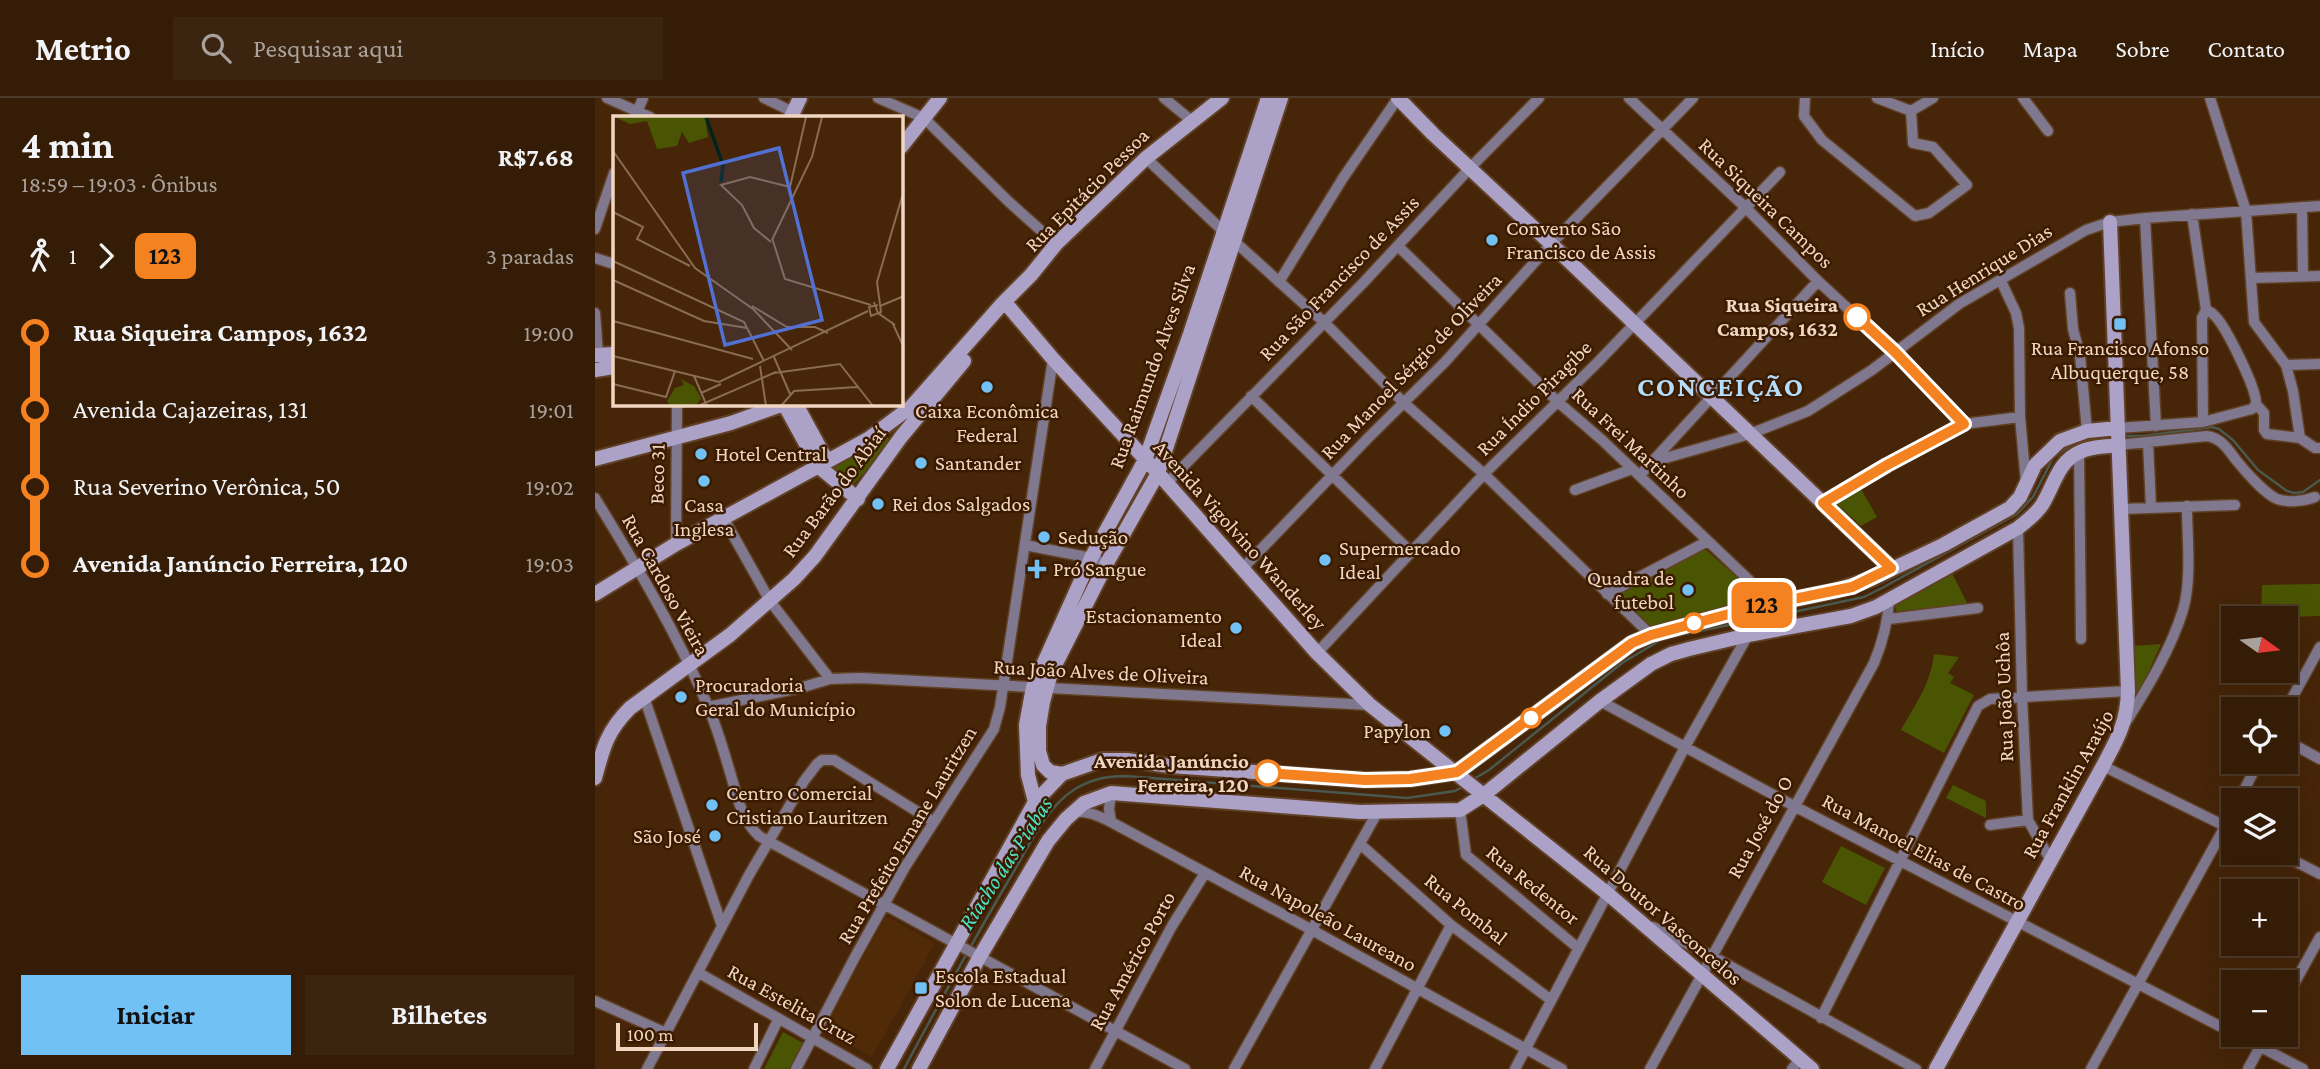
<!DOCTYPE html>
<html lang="pt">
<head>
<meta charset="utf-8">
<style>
  :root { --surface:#341c06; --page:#3c2510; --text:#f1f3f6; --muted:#a9a19b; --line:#4e3a28; --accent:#71c1f5 }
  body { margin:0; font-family:"Crimson Pro",serif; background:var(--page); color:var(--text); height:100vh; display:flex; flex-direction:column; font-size:26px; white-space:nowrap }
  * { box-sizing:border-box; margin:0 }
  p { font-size:23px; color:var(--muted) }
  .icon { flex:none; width:38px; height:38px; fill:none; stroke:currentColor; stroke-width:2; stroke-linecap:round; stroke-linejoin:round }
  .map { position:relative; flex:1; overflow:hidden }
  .details { display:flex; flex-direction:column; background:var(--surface); width:595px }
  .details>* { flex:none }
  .badge { padding:0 14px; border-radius:10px; font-size:24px; line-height:46px }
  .needle { width:46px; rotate:104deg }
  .buttons { position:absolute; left:1626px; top:508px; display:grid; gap:14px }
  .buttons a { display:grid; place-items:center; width:77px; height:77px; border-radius:0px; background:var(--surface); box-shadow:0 7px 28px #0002,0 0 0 2px var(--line); font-size:35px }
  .scale { position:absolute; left:21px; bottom:18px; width:142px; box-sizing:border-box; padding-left:7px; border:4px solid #f1d6c2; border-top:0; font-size:19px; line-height:24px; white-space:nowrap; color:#f1d6c2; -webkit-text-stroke:5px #3b1b00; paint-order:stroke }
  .map>.badge { position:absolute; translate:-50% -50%; box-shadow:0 0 0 4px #fff }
  .legs { display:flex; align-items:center; gap:10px; height:77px; padding:0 21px; font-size:23px }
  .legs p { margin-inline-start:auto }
  .headline { display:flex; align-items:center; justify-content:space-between; height:119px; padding:0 21px }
  h1 { font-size:38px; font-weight:700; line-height:52px }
  .primary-button { display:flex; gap:14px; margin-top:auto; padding:14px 21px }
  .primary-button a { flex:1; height:80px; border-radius:0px; background:var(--accent); color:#111; font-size:28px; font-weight:700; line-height:80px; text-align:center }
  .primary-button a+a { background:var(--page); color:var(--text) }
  ul { padding:0 21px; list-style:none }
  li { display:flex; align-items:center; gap:24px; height:77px; font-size:26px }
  li i { display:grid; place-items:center; width:10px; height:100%; margin:0 9px; background:currentColor }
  li i::after { content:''; width:18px; height:18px; margin:-9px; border:5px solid; border-radius:50%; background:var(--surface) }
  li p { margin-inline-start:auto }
  li:first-child i { background:linear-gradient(#0000 50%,currentColor 0) }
  li:last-child i { background:linear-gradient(currentColor 50%,#0000 0) }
  header { display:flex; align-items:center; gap:42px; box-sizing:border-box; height:98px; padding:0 35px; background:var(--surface); border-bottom:2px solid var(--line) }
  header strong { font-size:33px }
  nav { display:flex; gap:38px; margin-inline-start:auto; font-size:24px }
  .search { width:490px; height:63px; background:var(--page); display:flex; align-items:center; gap:18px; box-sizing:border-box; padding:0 24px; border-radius:0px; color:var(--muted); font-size:26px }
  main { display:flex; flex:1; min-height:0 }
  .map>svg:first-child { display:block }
  .built { fill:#512b08 }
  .green { fill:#4a5503 }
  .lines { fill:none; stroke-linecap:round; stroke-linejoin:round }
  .stream { stroke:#4a594f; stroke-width:2.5 }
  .street-casing { stroke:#614126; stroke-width:13 }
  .secondary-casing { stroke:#614126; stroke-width:18 }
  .street { stroke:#7f788f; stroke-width:10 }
  .secondary { stroke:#aca1c7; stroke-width:14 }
  .line-1-casing { stroke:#fff; stroke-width:16 }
  .line-1 { stroke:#f58220; stroke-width:10 }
  .poi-dot { fill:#71c1f5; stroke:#3b1b00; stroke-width:2.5 }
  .stop-1-dot { fill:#fff; stroke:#f58220; stroke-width:3.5 }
  .labels { text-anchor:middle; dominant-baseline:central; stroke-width:5; stroke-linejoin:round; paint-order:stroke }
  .street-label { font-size:21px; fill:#f1d6c2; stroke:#3b1b00 }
  .poi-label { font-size:21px; fill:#f1d6c2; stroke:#3b1b00; text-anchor:start }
  .stop-label { font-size:21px; font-weight:bold; fill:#f1d6c2; stroke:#3b1b00; text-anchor:end }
  .water-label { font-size:23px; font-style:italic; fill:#4be3c8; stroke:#3b1b00 }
  .district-label { font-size:28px; font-weight:bold; letter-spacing:2px; fill:#b3ddfa; stroke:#3b1b00 }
  .inset-river { fill:none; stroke:#02241e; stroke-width:3.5 }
  .inset-road { fill:none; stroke:#8a6c52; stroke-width:2 }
  .view { fill:#5270d2; fill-opacity:0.15; stroke:#5270d2; stroke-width:3.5 }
  .inset-edge { fill:none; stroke:#f1d6c2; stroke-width:3.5 }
</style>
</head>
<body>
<header>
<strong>Metrio</strong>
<div class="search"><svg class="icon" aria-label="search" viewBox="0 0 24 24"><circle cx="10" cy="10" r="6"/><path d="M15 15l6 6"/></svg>Pesquisar aqui</div>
<nav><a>Início</a><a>Mapa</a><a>Sobre</a><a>Contato</a></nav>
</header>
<main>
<section class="details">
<div class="headline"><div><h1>4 min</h1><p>18:59 – 19:03 · Ônibus</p></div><b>R$7.68</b></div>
<div class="legs"><svg class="icon" aria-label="walk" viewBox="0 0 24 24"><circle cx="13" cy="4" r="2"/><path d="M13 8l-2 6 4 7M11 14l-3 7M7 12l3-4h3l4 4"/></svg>1<svg class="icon" aria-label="forward" viewBox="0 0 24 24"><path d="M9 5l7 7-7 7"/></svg><b class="badge" style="background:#f58220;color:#111">123</b><p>3 paradas</p></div>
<ul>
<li><i style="color:#f58220"></i><b>Rua Siqueira Campos, 1632</b><p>19:00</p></li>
<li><i style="color:#f58220"></i><span>Avenida Cajazeiras, 131</span><p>19:01</p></li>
<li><i style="color:#f58220"></i><span>Rua Severino Verônica, 50</span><p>19:02</p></li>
<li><i style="color:#f58220"></i><b>Avenida Janúncio Ferreira, 120</b><p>19:03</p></li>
</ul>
<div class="primary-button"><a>Iniciar</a><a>Bilhetes</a></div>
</section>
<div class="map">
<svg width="1725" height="971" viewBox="0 0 1725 971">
  <rect width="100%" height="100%" fill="#462508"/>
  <!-- built -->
  <path class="built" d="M291 818 340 845 277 959 228 932Z"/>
  <!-- green -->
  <path class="green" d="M291 338 296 342 293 349 259 386H252L236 371V365L284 339Z
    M1266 391 1282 419 1266 428 1242 406Z
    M1110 451 1152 488 1154 496 1150 503 1054 529 1021 497Z
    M1355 471 1373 507 1303 517 1298 503Z
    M1725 486V518L1666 520 1667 487Z
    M1566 546 1541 602 1539 603 1536 548Z
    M1339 556 1364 559 1353 575 1359 579 1355 585 1379 597 1349 655 1306 632C1320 607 1336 585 1339 556Z
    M1358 687 1391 703V720L1351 700Z
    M1246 748 1290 770 1271 807 1227 784Z
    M188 934 208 945 194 971H169Z"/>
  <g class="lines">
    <!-- stream -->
    <path class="stream" d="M1528 338H1548L1617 329 1624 331 1638 342 1663 372 1692 393 1699 395 1708 394 1725 382
      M1161 522 1269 499 1287 490 1422 416 1438 399 1458 360 1469 351 1495 341 1517 338
      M877 682 894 672 1027 565 1069 540 1154 523
      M309 971C343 907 378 843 415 780 433 750 450 710 480 691 497 681 512 678 531 678L812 700 860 693 869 688"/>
    <!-- street casing -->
    <g class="street-casing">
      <path id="street" d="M12 0 55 19
        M169 0 198 14
        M283 0 329 20 413 103 461 146
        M569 0 597 23
        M1034 0 1150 109 1223 183 1300 254 1369 326
        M1210 0 1209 18 1227 42 1320 118 1334 115 1372 87 1338 49 1318 45 1316 13
        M1282 0 1316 13 1338 0
        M1428 0 1453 33
        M1615 0 1651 113 1659 224 1691 267 1698 293 1705 340
        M40 19 48 0
        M551 60 628 133 730 225 808 304 889 376 1056 537
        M1707 109 1708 178
        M1597 116 1611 212 1607 220 1608 324
        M1550 120 1561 328
        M0 131 19 75
        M803 148 963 304 1007 342 1154 482 1159 490 1161 502 1153 537 1090 649 920 971
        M0 160 19 166
        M1656 180 1725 178
        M1406 183 1421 215 1424 230 1425 319 1431 385
        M684 184 748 80 803 0
        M1475 195 1478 231 1485 257 1492 333
        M1611 212C1615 214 1617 214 1620 218 1631 229 1662 291 1661 306
        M0 215 3 257
        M1691 267 1725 266
        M656 298 816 454
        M1661 306 1669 315V332L1672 336 1705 340 1720 350H1725
        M1523 330 1608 324 1657 311 1661 306
        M1553 345 1556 409
        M1523 347 1612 338C1626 340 1633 351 1641 362 1649 372 1670 396 1682 401 1693 405 1710 403 1720 399
        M1484 354 1486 541
        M1060 363 1155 336 1213 313 1277 272 1364 206 1491 132 1515 124 1550 120 1725 108
        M1045 377 1223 183
        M571 386 769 184 875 70 944 0
        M980 392 1037 371
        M0 400C41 467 81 533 112 606 121 627 128 650 134 671 142 696 145 720 164 738L590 971
        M1228 405 1292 367 1369 326 1425 319
        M1526 411 1640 407
        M129 421 175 503 235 581
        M1423 430 1427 599 1433 722 1455 761
        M81 446 82 306
        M430 447 502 461
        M648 470 774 339 850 264 956 146 1098 0
        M1012 496 1113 443
        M1294 521 1383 510
        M722 555 889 376 1002 265 1185 74
        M49 599 127 828
        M1005 603 1199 708 1638 935
        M113 609 205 590 235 581 266 580 775 607
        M1690 613 1725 549
        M1531 624C1553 589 1576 551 1588 512 1597 482 1592 439 1592 408
        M1690 642 1725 661
        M1508 668 1638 732
        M1644 702 1664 663
        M865 712 871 757 983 850
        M478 714C493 713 502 717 516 724L717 832 967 971
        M516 724 514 711 516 695
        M1395 727 1433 722
        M765 746 856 827 956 902
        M1682 754 1725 776
        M1058 829 1117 858 1321 971
        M104 875 272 971
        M1690 902 1725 839
        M0 903 71 935
        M1226 920 1383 608 1395 601 1533 593
        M1641 936 1708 971
        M52 971 154 777 209 683 222 666 227 662H239L339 724
        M159 971 183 922
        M201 971 260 859 310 769 399 631 405 609 458 261
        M500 971 577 828 610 775
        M639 971 782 715
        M780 971 856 827
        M1055 971 1279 565C1288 543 1293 525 1294 502
        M1197 971 1205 961
        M1496 971 1638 714
        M1653 971 1672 936"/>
    </g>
    <!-- secondary casing -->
    <g class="secondary-casing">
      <path id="secondary" d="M803 0 838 36 954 144 1296 470
        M196 19 205 0
        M306 49 345 0
        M414 209 458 261 563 375 722 555 775 607 1013 796 1217 971
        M0 257 19 256
        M0 272 19 269
        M189 306 223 368 263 401
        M201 306 232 363
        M0 361 136 325 189 306
        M0 496 81 446 273 341 317 308 408 205 436 177 461 146 551 60 627 0
        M467 676 455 674 448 667 444 653V628L448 604 456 575 513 463 563 375 686 0
        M0 680C8 650 12 633 35 610L135 537 199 481 220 458 306 339 369 263
        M440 704 433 677 431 627 438 589 496 460 550 362 595 236 673 0
        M292 971 440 704 467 676 507 662H532L575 668 770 682 815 681 862 674 1037 545 1056 537 1160 509 1239 493 1276 481 1348 447 1415 410 1425 399 1440 367 1465 343 1492 333 1523 330
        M324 971 384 860 453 743 471 721 489 705 516 695 765 714 865 712 890 696 1005 603 1056 566 1076 556 1094 551 1153 537 1256 518 1281 509 1423 430C1432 423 1440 417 1447 407 1459 388 1463 363 1485 354 1496 348 1510 349 1523 347
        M1341 971 1508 668C1522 641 1532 626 1533 593L1515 124"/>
    </g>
    <!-- street -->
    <use href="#street" class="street"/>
    <!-- secondary -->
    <use href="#secondary" class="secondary"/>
  </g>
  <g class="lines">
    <!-- line-1 casing -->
    <g class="line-1-casing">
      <path id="line-1" d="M673 675 770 682 815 681 862 674 1037 545 1056 537 1160 509 1257 489 1296 470 1228 405 1292 367 1369 326 1300 254 1262 219"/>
    </g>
    <!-- line-1 -->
    <use href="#line-1" class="line-1"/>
  </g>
  <!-- markers -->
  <g class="poi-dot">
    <circle cx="897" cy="142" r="7"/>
    <rect x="1518" y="219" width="14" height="14" rx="3.5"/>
    <circle cx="392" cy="289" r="7"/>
    <circle cx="106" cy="356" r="7"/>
    <circle cx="326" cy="365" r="7"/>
    <circle cx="109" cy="383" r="7"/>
    <circle cx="283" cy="406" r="7"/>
    <circle cx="449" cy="439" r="7"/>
    <circle cx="730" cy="462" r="7"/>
    <path d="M438.5 460.5h7v7h7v7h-7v7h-7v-7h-7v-7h7z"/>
    <circle cx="1093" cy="492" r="7"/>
    <circle cx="641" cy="530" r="7"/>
    <circle cx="86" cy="599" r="7"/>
    <circle cx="850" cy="633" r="7"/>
    <circle cx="117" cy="707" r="7"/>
    <circle cx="120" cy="738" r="7"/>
    <rect x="319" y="883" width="14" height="14" rx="3.5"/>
  </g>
  <g class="stop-1-dot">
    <circle cx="1262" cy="219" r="12"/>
    <circle cx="1099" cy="525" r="9"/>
    <circle cx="936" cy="620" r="9"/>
    <circle cx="673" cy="675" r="12"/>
  </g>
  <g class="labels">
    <!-- street labels -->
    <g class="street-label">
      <text transform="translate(492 92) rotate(-45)">Rua Epitácio Pessoa</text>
      <text transform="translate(1171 105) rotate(44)">Rua Siqueira Campos</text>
      <text transform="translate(1389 172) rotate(-32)">Rua Henrique Dias</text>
      <text transform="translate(744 180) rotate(-46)">Rua São Francisco de Assis</text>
      <text transform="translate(557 268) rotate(-70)">Rua Raimundo Alves Silva</text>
      <text transform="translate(816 268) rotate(-46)">Rua Manoel Sérgio de Oliveira</text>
      <text transform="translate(939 300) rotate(-45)">Rua Índio Piragibe</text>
      <text transform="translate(1036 345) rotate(43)">Rua Frei Martinho</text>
      <text transform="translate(62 376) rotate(-89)">Beco 31</text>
      <text transform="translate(239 394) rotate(-53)">Rua Barão do Abiaí</text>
      <text transform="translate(645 437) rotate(48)">Avenida Vigolvino Wanderley</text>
      <text transform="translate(71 487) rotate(61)">Rua Cardoso Vieira</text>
      <text transform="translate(506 574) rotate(3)">Rua João Alves de Oliveira</text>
      <text transform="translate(1409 599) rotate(-92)">Rua João Uchôa</text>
      <text transform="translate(1473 686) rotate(-61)">Rua Franklin Araújo</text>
      <text transform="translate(1165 729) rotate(-61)">Rua José do O</text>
      <text transform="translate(312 737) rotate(-59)">Rua Prefeito Ernane Lauritzen</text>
      <text transform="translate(1329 754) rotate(28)">Rua Manoel Elias de Castro</text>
      <text transform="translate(938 787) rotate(39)">Rua Redentor</text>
      <text transform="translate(871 811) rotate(39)">Rua Pombal</text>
      <text transform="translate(1068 817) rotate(41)">Rua Doutor Vasconcelos</text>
      <text transform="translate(733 820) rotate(29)">Rua Napoleão Laureano</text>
      <text transform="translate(537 863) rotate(-61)">Rua Américo Porto</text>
      <text transform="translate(197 906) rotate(29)">Rua Estelita Cruz</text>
    </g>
    <!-- poi labels -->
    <g class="poi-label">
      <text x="911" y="130">Convento São<tspan x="911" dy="24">Francisco de Assis</tspan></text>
      <text x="1525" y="250" text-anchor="middle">Rua Francisco Afonso<tspan x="1525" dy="24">Albuquerque, 58</tspan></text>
      <text x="392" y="313" text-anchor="middle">Caixa Econômica<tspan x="392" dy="24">Federal</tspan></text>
      <text x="120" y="356">Hotel Central</text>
      <text x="340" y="365">Santander</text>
      <text x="297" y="406">Rei dos Salgados</text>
      <text x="109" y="407" text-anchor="middle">Casa<tspan x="109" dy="24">Inglesa</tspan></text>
      <text x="463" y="439">Sedução</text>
      <text x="744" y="450">Supermercado<tspan x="744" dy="24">Ideal</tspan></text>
      <text x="458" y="471">Pró Sangue</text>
      <text x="1079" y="480" text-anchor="end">Quadra de<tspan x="1079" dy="24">futebol</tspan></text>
      <text x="627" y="518" text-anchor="end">Estacionamento<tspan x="627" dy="24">Ideal</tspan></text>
      <text x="100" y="587">Procuradoria<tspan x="100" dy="24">Geral do Município</tspan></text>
      <text x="836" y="633" text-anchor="end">Papylon</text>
      <text x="131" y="695">Centro Comercial<tspan x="131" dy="24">Cristiano Lauritzen</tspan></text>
      <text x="106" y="738" text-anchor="end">São José</text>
      <text x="340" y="878">Escola Estadual<tspan x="340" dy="24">Solon de Lucena</tspan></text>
    </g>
    <!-- stop labels -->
    <g class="stop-label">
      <text x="1243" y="207">Rua Siqueira<tspan x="1243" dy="24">Campos, 1632</tspan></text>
      <text x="654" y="663">Avenida Janúncio<tspan x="654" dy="24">Ferreira, 120</tspan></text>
    </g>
    <!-- water labels -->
    <g class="water-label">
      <text transform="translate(410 765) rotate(-57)">Riacho das Piabas</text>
    </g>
    <!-- district labels -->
    <g class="district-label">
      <text x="1126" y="288">CONCEIÇÃO</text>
    </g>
  </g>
  <!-- overview -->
  <g transform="translate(18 18)">
    <rect width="290" height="290" fill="#462508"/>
    <path d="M2 1H92L95 21 76 27 69 16 64 30 44 33 34 5 17 8ZM68 263 81 270 88 282 83 290H57L54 285 62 272 71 269Z" fill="#4a5503"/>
    <path class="inset-river" d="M93 1 110 49 108 66"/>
    <path class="inset-road" d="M0 35 82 152 140 193 179 234M0 96 30 111 24 123 77 150M159 122 172 163 258 189M159 124 199 41 209 1M158 126 141 112 129 89 108 69 137 61 177 71 193 1M0 145 131 206 151 245M0 164 91 205 134 212M261 186 265 197 282 209M265 189 256 191 258 200 268 196 264 166 291 74M139 190 174 211H202L215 217M267 190 291 180M0 205 140 243M279 206 291 232M0 240 106 266 255 195M161 241 177 278M147 250 153 290M161 257 227 248 260 290M81 260 94 290M0 268 53 281 62 255M88 277 108 268M85 290 163 256M168 290 181 275 245 271"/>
    <path class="view" d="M166 32 209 204 112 229 70 57Z"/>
    <rect width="290" height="290" class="inset-edge"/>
  </g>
</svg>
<div class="buttons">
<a><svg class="needle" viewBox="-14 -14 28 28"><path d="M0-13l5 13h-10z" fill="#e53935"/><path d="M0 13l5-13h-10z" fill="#a9a19b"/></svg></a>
<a><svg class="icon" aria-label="locate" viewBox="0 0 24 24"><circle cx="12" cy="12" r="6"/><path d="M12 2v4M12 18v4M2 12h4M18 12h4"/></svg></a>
<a><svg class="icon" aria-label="layers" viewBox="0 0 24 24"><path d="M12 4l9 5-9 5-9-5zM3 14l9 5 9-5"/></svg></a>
<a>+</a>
<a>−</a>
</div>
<div class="scale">100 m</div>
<b class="badge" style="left:1167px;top:507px;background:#f58220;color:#111">123</b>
</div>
</main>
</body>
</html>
